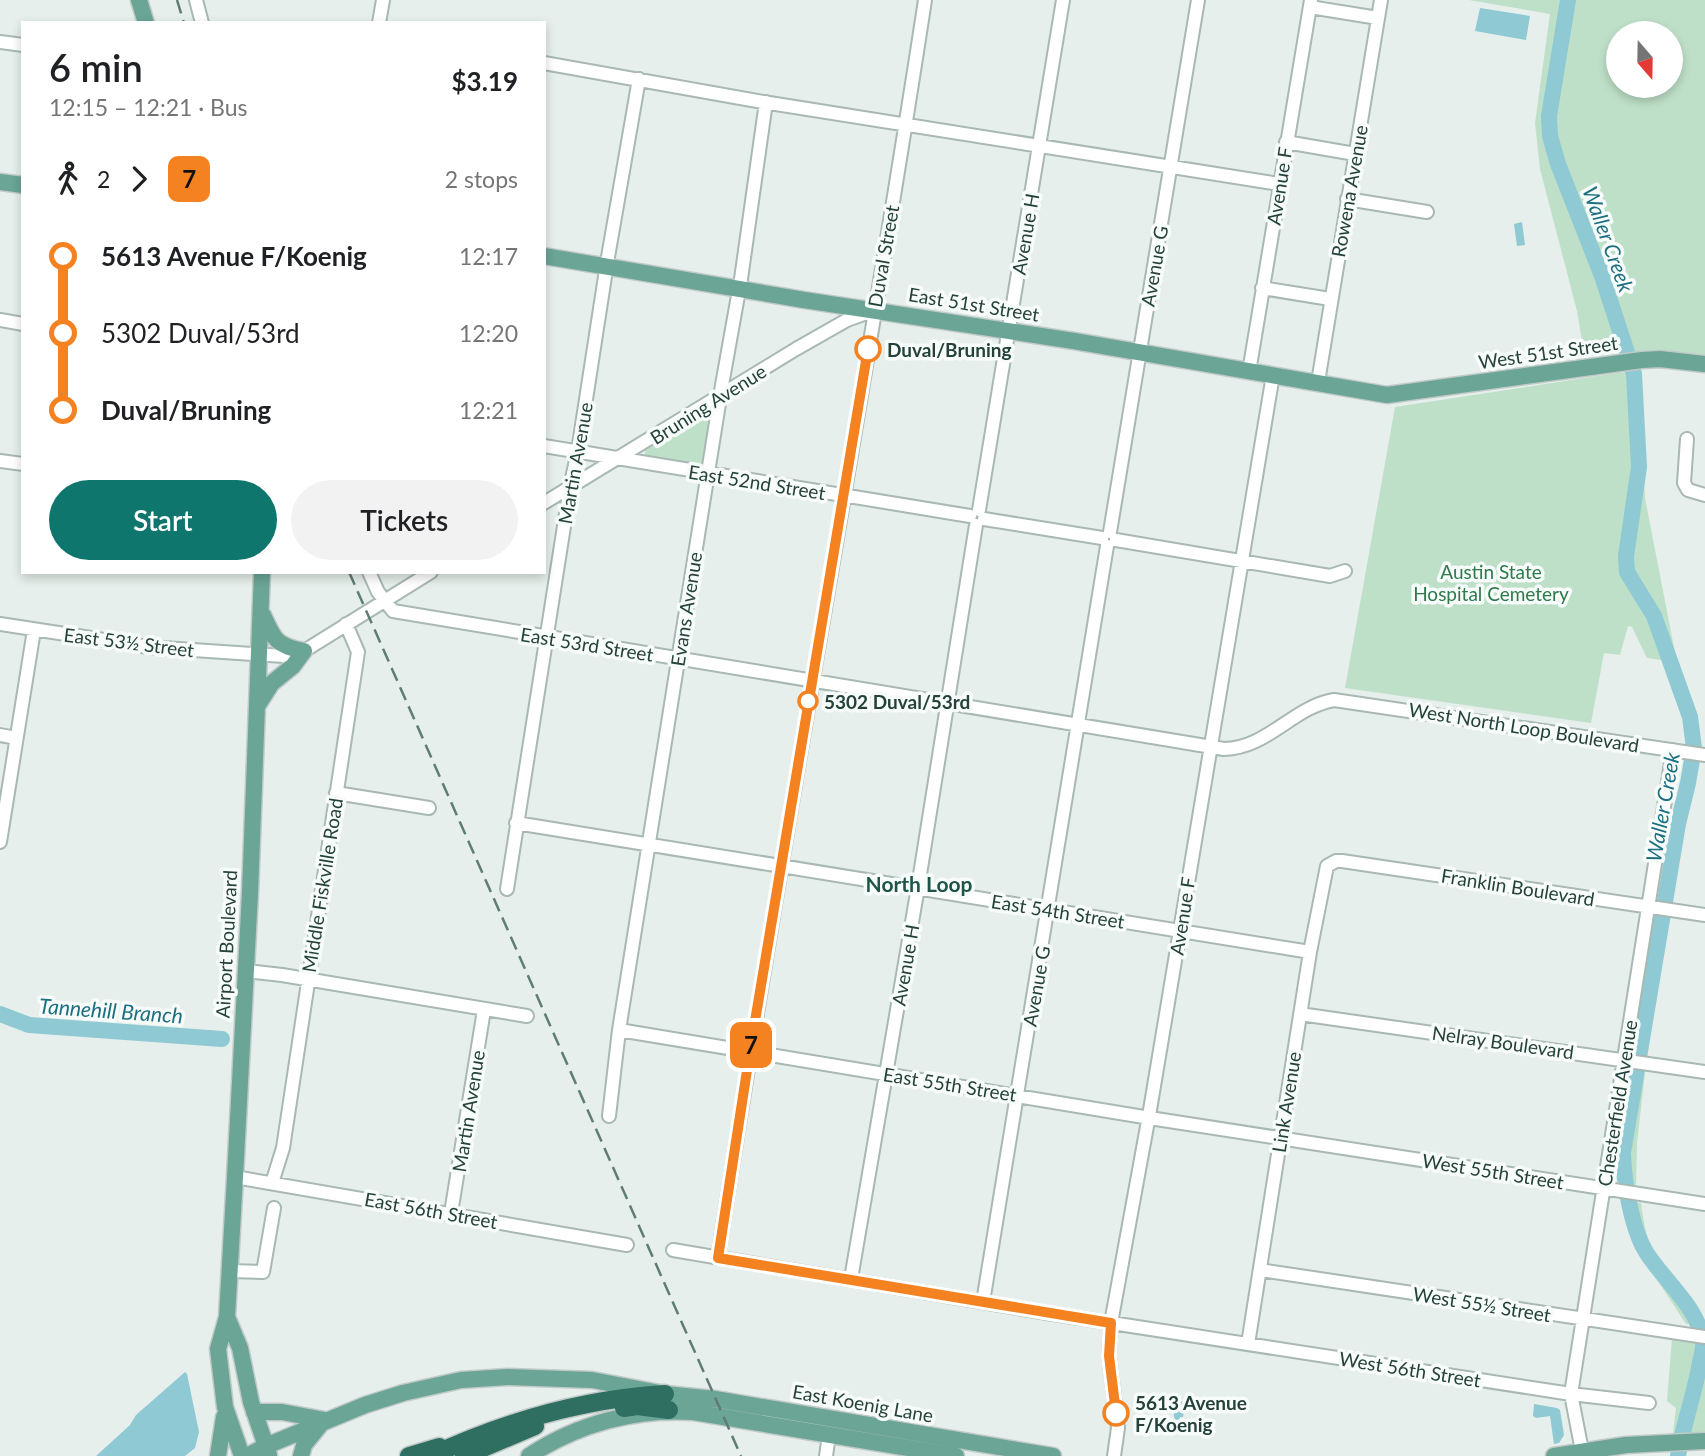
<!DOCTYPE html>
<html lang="en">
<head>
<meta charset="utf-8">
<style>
  :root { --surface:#fff; --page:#f2f2f2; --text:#202124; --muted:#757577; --accent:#0f766e }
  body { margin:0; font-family:Lato,sans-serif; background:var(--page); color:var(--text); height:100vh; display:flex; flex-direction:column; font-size:26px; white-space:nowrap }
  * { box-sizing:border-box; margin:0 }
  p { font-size:23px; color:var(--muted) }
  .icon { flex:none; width:38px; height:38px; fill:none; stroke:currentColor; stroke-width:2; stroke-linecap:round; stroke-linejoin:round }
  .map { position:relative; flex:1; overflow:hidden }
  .side { position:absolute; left:21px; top:21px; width:525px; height:553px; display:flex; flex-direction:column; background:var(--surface); border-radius:0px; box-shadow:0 4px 10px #0003 }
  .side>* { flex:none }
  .badge { padding:0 14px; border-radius:10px; font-size:24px; line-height:46px }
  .needle { width:46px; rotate:160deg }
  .fabs { position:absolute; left:1606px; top:21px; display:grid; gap:14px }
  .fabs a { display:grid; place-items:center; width:77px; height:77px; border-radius:50%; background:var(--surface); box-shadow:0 4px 10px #0003; font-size:35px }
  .map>.badge { position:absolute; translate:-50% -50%; box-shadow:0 0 0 4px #fff }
  .legs { display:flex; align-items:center; gap:10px; height:77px; padding:0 28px; font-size:23px }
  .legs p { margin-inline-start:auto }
  .head { display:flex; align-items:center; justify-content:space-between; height:119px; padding:0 28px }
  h1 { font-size:38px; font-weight:600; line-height:52px }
  .cta { display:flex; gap:14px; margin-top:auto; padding:14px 28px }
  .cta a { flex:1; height:80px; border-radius:42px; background:var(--accent); color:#fff; font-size:28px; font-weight:600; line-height:80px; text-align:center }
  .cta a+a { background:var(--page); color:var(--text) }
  ul { padding:0 28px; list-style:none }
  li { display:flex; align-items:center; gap:24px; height:77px; font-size:26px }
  li i { display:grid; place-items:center; width:10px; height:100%; margin:0 9px; background:currentColor }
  li i::after { content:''; width:18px; height:18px; margin:-9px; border:5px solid; border-radius:50%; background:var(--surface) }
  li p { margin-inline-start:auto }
  li:first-child i { background:linear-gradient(#0000 50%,currentColor 0) }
  li:last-child i { background:linear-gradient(currentColor 50%,#0000 0) }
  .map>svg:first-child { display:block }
  .green { fill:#bfe0c8; fill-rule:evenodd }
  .water { fill:#8ec9d4 }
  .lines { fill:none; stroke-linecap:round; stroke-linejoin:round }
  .river { stroke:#8ec9d4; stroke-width:16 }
  .minor-casing { stroke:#a8b8b2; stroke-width:16 }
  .major-casing { stroke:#c2cac8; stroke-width:19 }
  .highway-casing { stroke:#c2cac8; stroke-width:21 }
  .minor { stroke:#fff; stroke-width:12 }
  .major { stroke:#6aa596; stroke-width:16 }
  .highway { stroke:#2f6f62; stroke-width:18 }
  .rail { stroke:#5f7d75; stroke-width:2.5; stroke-dasharray:14 7; stroke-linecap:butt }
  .line-1-casing { stroke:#fff; stroke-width:16 }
  .line-1 { stroke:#f58220; stroke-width:10 }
  .stop-1-dot { fill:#fff; stroke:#f58220; stroke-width:3.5 }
  .labels { text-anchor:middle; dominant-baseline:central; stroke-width:7; stroke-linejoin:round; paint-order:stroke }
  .street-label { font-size:19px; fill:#24423a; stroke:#f7fbf9 }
  .stop-label { font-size:19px; font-weight:bold; fill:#24423a; stroke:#f7fbf9; text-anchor:start }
  .park-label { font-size:19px; fill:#2d7a4b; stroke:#f7fbf9 }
  .water-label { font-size:21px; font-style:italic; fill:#1c6f80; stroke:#f7fbf9 }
  .neighbourhood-label { font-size:21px; font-weight:bold; fill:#1f5548; stroke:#f7fbf9 }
</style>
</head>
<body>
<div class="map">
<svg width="1705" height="1456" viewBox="0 0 1705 1456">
  <rect width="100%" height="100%" fill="#e6efeb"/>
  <!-- green -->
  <path class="green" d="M1469 0H1705V364H1619L1621 352 1590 356 1583 347 1577 311 1540 169 1535 123 1550 14ZM1619 33H1671V86H1619Z
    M1639 371 1645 498 1677 663 1693 713 1695 739 1689 738 1688 715 1668 661 1647 658 1632 627 1628 626 1620 655 1604 653 1591 723 1345 688 1395 407 1617 373Z
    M710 411H712L703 465 647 457 645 455V450Z
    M1631 1071 1645 1073 1637 1143 1636 1185 1620 1181 1616 1167Z
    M1624 1200 1641 1203C1644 1222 1646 1244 1658 1260 1673 1282 1701 1297 1705 1326L1686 1324 1633 1243Z
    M1672 1338 1705 1344V1432L1673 1433 1676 1408 1667 1401Z"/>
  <!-- water -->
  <path class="water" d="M1480 8 1530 16 1526 40 1475 31Z
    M1522 222 1525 245 1517 246 1514 224Z
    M185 1372 187 1374 199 1432 195 1448 185 1456H96L130 1425 136 1415Z
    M1171 1400 1186 1402 1183 1417H1180L1179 1421H1175Z
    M1534 1404 1557 1408 1560 1410 1564 1435 1559 1443 1554 1444 1550 1416 1536 1418 1533 1416Z"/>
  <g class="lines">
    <!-- river -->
    <path class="river" d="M1568 0 1549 116 1550 136 1558 164 1602 276 1634 374 1639 467 1626 556 1627 572 1654 616 1690 717 1694 748 1688 783 1678 824 1623 1153C1624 1182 1631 1227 1646 1252 1662 1278 1699 1309 1703 1341 1704 1349 1700 1360 1699 1368 1693 1398 1683 1426 1678 1456
      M0 1014 29 1025 222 1039"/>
    <!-- minor casing -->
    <g class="minor-casing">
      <path id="minor" d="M196 0 202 23
        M1310 7 1378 18
        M379 23 383 0
        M0 42 23 45
        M544 63 763 102 1279 184
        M1286 142 1355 154
        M1347 199 1427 212
        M1262 288 1330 299
        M0 320 23 324
        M1249 372 1311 0
        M1318 382 1381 0
        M1687 439 1684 483 1688 490 1705 495
        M544 446 970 516
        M0 461 23 464
        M544 503 796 349 847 320 872 311
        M979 510 1063 0
        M984 519 1102 538
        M1110 532 1198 0
        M1116 540 1330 576 1345 571
        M369 572 378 592 393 611 1224 749C1268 748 1293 707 1334 700L1705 755
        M0 624 149 647 283 656 304 651 431 572
        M0 735 16 738
        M336 793 429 808
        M516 823 1310 952
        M0 842 34 630
        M507 889 570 488 578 451 608 257 639 79
        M246 971 282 975 527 1016
        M1300 1014 1705 1072
        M619 1030 1156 1119 1705 1204
        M609 1116 619 1030 722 385 741 279 766 102
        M235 1177 627 1245
        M272 1183 283 1148 358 652 346 624
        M451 1213 484 1010
        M673 1250 1047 1313 1571 1394 1649 1403
        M718 1258C782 838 861 420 925 0
        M1260 1270 1705 1337
        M229 1271 263 1272 274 1208
        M851 1279 918 887 976 525
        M983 1302 1107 546
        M1248 1344 1310 952 1327 866 1336 861H1342L1705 915
        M826 1456 829 1435
        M1114 1456 1118 1428 1109 1356 1111 1323 1150 1110 1273 375
        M1583 1456 1571 1394 1673 750"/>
    </g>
    <!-- major casing -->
    <g class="major-casing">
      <path id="major" d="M139 0 146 23
        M0 182 23 185
        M544 256 804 300 1074 341 1387 395 1642 360 1660 359 1705 364
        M258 705 272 683 293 666 304 651C277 646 274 640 263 615
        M227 1317 240 1348 251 1402 269 1455
        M254 1412H282L325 1420
        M218 1456 224 1417
        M242 1456 225 1407 218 1349 227 1317 235 1177 250 893 262 572
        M247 1456 266 1446 365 1405 403 1393 461 1380 508 1377 592 1380 665 1394 715 1399 1053 1456
        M301 1456 304 1445 321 1424
        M529 1456C577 1424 636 1408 693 1412L956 1456
        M1554 1456 1626 1445 1705 1441"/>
    </g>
    <!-- highway casing -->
    <g class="highway-casing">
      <path id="highway" d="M624 1408 637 1406 669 1410
        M409 1456 439 1447
        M431 1456C506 1421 582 1399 665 1394
        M464 1456 535 1426"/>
    </g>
    <!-- minor -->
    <use href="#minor" class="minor"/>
    <!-- major -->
    <use href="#major" class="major"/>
    <!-- highway -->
    <use href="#highway" class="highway"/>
    <!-- rail -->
    <path class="rail" d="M177 0 184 23
      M349 572 741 1456"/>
  </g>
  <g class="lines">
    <!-- line-1 casing -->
    <g class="line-1-casing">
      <path id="line-1" d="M868 349 750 1051 718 1258 1111 1323 1109 1356 1116 1413"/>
    </g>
    <!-- line-1 -->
    <use href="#line-1" class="line-1"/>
  </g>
  <!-- markers -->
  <g class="stop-1-dot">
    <circle cx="868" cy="349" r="12"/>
    <circle cx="808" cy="701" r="9"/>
    <circle cx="1116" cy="1413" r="12"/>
  </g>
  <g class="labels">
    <!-- street labels -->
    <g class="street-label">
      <text transform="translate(1279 186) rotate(-81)">Avenue F</text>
      <text transform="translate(1349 191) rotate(-80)">Rowena Avenue</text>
      <text transform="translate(1025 234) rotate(-80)">Avenue H</text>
      <text transform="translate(883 256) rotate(-80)">Duval Street</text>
      <text transform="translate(1154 266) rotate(-80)">Avenue G</text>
      <text transform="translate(974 304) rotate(9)">East 51st Street</text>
      <text transform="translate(1548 352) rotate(-8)">West 51st Street</text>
      <text transform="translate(708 404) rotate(-32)">Bruning Avenue</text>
      <text transform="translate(575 463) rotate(-80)">Martin Avenue</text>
      <text transform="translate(757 482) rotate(9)">East 52nd Street</text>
      <text transform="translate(686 609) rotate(-81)">Evans Avenue</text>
      <text transform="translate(129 642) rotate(7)">East 53½ Street</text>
      <text transform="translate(587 644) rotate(9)">East 53rd Street</text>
      <text transform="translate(1524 727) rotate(9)">West North Loop Boulevard</text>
      <text transform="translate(322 885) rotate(-81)">Middle Fiskville Road</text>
      <text transform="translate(1518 887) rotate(9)">Franklin Boulevard</text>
      <text transform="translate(1058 911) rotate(9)">East 54th Street</text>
      <text transform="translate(1182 916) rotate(-81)">Avenue F</text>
      <text transform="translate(226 944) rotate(-87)">Airport Boulevard</text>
      <text transform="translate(905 965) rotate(-80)">Avenue H</text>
      <text transform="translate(1036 986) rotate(-80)">Avenue G</text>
      <text transform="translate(1503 1042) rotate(8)">Nelray Boulevard</text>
      <text transform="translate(950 1084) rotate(9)">East 55th Street</text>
      <text transform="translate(1286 1102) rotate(-81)">Link Avenue</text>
      <text transform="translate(1617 1103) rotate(-81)">Chesterfield Avenue</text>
      <text transform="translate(468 1111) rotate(-81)">Martin Avenue</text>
      <text transform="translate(1493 1171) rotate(9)">West 55th Street</text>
      <text transform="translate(431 1210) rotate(10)">East 56th Street</text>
      <text transform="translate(1482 1304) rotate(9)">West 55½ Street</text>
      <text transform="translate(1410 1369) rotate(9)">West 56th Street</text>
      <text transform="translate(863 1403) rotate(10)">East Koenig Lane</text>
    </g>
    <!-- stop labels -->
    <g class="stop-label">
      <text x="887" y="349">Duval/Bruning</text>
      <text x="824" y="701">5302 Duval/53rd</text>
      <text x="1135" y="1402">5613 Avenue<tspan x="1135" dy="22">F/Koenig</tspan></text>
    </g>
    <!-- park labels -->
    <g class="park-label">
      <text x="1491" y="571">Austin State<tspan x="1491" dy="22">Hospital Cemetery</tspan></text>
    </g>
    <!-- water labels -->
    <g class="water-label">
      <text transform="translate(1609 239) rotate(70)">Waller Creek</text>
      <text transform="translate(1662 807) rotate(-80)">Waller Creek</text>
      <text transform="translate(111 1010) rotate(4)">Tannehill Branch</text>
    </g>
    <!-- neighbourhood labels -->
    <g class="neighbourhood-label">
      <text x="919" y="883">North Loop</text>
    </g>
  </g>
</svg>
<div class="fabs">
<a><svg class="needle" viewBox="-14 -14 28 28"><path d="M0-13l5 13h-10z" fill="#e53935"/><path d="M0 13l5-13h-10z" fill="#757577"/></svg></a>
</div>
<b class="badge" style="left:751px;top:1045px;background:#f58220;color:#111">7</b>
<section class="side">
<div class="head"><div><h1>6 min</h1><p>12:15 – 12:21 · Bus</p></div><b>$3.19</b></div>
<div class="legs"><svg class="icon" aria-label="walk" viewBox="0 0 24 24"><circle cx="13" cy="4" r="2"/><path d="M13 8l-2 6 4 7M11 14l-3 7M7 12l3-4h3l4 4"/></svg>2<svg class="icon" aria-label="forward" viewBox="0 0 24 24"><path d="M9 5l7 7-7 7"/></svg><b class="badge" style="background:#f58220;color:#111">7</b><p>2 stops</p></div>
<ul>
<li><i style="color:#f58220"></i><b>5613 Avenue F/Koenig</b><p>12:17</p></li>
<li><i style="color:#f58220"></i><span>5302 Duval/53rd</span><p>12:20</p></li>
<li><i style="color:#f58220"></i><b>Duval/Bruning</b><p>12:21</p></li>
</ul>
<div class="cta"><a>Start</a><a>Tickets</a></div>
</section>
</div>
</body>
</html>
